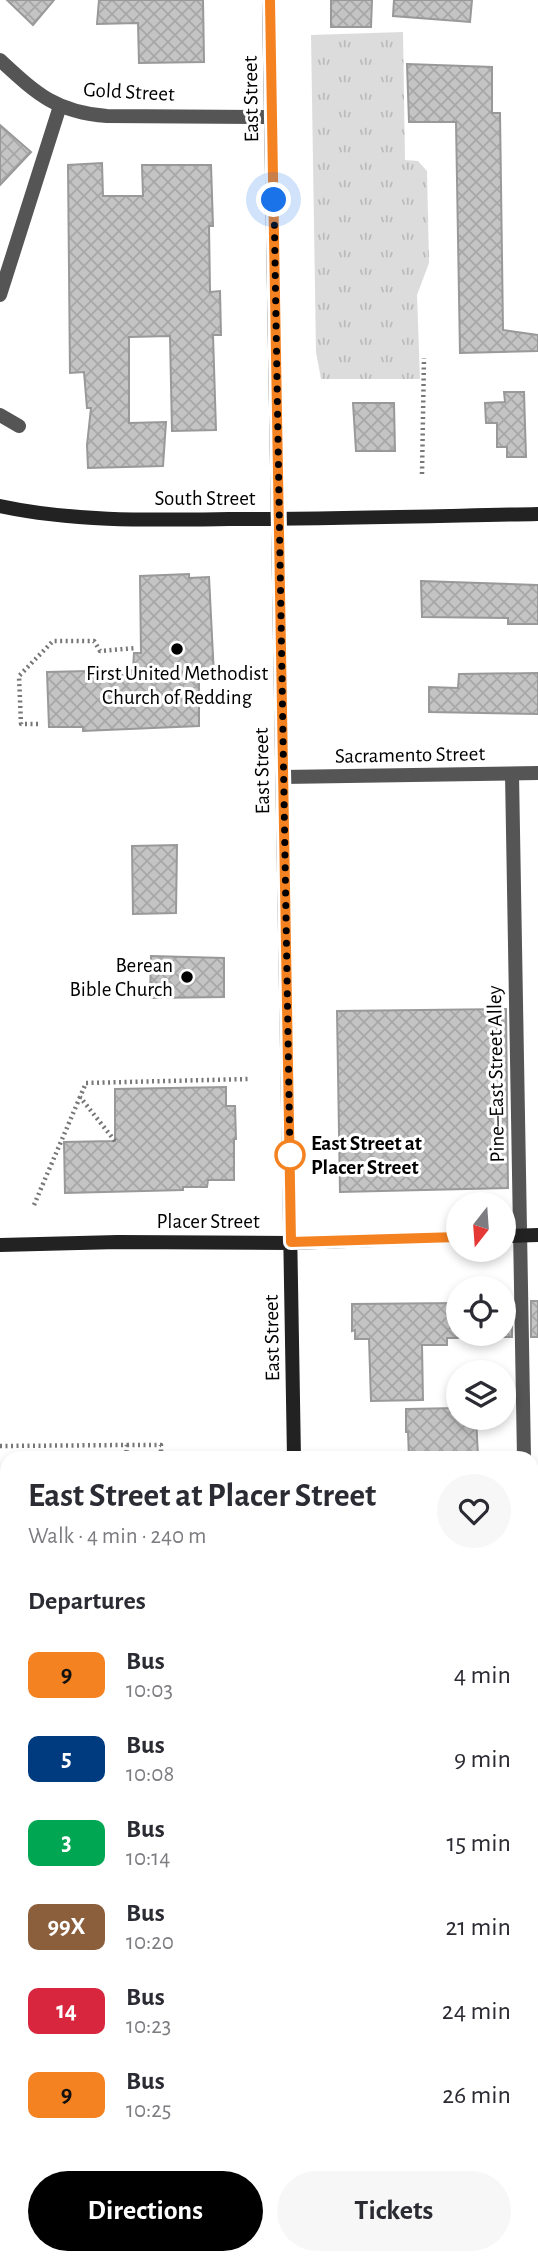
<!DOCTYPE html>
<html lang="en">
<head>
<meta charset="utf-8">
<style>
  :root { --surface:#fff; --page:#f7f7f7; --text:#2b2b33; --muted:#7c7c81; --accent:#000 }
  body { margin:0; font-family:"Alegreya Sans",sans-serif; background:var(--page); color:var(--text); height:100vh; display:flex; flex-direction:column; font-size:26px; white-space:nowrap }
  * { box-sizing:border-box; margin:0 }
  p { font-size:23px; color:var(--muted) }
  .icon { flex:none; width:38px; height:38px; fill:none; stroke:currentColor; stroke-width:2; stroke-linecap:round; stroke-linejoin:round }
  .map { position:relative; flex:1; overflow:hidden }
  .side { position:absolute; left:0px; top:1451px; width:539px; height:814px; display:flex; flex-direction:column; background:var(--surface); border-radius:21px 21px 0 0; box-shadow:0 4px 10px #0003 }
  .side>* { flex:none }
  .badge { padding:0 14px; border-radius:10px; font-size:24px; line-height:46px }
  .needle { width:46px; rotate:197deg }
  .tools { position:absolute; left:446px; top:1192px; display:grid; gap:14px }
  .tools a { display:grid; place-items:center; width:70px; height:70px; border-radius:50%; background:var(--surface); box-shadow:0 4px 10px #0003; font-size:35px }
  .you { position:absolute; width:35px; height:35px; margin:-18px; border:5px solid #fff; border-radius:50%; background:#1a73e8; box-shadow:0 0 0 10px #1a73e833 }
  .map>.badge { position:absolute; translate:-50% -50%; box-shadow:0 0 0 4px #fff }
  h2 { padding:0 28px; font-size:26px; line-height:63px }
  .round { display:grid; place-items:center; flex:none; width:74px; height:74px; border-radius:37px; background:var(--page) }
  .summary { display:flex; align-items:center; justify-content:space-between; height:119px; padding:0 28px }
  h1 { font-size:33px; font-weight:700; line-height:52px }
  .primary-button { display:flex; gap:14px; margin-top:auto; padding:14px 28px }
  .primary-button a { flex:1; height:80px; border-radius:42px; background:var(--accent); color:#fff; font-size:28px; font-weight:700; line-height:80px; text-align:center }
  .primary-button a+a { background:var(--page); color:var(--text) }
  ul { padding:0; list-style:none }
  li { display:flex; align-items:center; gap:21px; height:84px; padding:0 28px }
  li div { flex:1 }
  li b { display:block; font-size:26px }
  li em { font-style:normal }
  li .badge { min-width:77px; font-weight:700; text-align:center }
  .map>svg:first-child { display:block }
  .grass { fill:url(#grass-tufts) }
  .building { fill:url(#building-cross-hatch); stroke:#999; stroke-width:2 }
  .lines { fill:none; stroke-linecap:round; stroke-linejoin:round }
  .path { stroke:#777; stroke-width:4.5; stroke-dasharray:2 3.5; stroke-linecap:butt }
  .lane { stroke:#555; stroke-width:14 }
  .street { stroke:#555; stroke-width:14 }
  .secondary { stroke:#222; stroke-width:14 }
  .line-casing { stroke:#fff; stroke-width:16 }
  .line { stroke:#f58220; stroke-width:10 }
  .walk { stroke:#000; stroke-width:7; stroke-dasharray:0 12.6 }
  .poi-dot { fill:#000; stroke:#fff; stroke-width:2.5 }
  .stop-dot { fill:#fff; stroke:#f58220; stroke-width:3.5 }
  .labels { text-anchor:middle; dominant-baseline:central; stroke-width:6; stroke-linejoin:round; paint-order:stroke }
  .street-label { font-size:21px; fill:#000; stroke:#fff }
  .poi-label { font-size:21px; fill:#000; stroke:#fff }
  .stop-label { font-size:21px; font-weight:bold; fill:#000; stroke:#fff; text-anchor:start }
</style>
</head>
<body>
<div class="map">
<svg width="538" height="2264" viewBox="0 0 538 2264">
  <defs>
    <pattern id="grass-tufts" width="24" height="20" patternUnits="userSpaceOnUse" patternTransform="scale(1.75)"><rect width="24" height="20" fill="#dcdcdc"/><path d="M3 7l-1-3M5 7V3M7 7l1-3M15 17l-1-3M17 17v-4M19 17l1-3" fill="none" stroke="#bbb"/></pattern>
    <pattern id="building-cross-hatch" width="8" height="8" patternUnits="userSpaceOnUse" patternTransform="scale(1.75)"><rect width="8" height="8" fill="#c4c4c4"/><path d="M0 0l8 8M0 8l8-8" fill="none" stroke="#a7a7a7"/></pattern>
  </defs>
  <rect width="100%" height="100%" fill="#fff"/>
  <!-- grass -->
  <path class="grass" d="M403 32 405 160 418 161 427 171 429 263 417 295 420 379H321L316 352 311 35Z"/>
  <!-- building -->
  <path class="building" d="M7 0H54L33 25Z
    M99 0H203L204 62 139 63 138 23 97 24Z
    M331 0H372L371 27H331Z
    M394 0H472L470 22 393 16Z
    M407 64 492 67V113H500L503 330 538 335V351L460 353 456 122H409Z
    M0 125 31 152 0 185Z
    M102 163 103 196H143L142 165H211L213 226H209L210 292 220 291 221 335H213L216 430 172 431 170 336 129 337V423L166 422 163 466 88 468 87 445 91 408H87L84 372 70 373 68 165Z
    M504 392H524L526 457H507V447H497V423H486L485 403 505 402Z
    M353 403H394L395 451H356Z
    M189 574V578L209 577 214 676 199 678V726L83 731V727H49L47 672 133 670 134 653H141L140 576Z
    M421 581 538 585V624H508V618L422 617Z
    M538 673V714L429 712V687L458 688 459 674Z
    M177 845 176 913 133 914 132 846Z
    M151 956 224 958V997L150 998Z
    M506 1009 508 1188 340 1192 337 1011Z
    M226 1087V1106H235L236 1139H234V1180H208L207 1187H183V1190L65 1193 64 1142 115 1141V1089Z
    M504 1301H512V1337H504Z
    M531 1301H538V1337H531Z
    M458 1303V1338H447V1345H422L423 1400 371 1401 369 1339H355V1330L352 1331V1304Z
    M458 1408V1418H476L478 1456 409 1458 408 1432H406V1409Z"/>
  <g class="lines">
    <!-- path -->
    <path class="path" d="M422 474 424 358
      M38 724H21L19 676 53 641H94L100 651 136 648
      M115 1141 80 1097 86 1083 248 1079
      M34 1205 80 1097
      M127 1445H161V1458
      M0 1446 127 1445 126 1458
      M0 1487H4
      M0 1867H7
      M0 2094H7"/>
    <!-- lane -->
    <path class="lane" d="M0 295 60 106
      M0 415 19 426
      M512 774 524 1458
      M532 1956 538 2246"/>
    <!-- street -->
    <path class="street" d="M0 60C36 93 55 112 107 116L272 117
      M283 777 538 773
      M0 1702H7"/>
    <!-- secondary -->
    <path class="secondary" d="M269 0 294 1458
      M0 506C75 522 152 520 229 519 332 519 435 516 538 514
      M504 1236 538 1235
      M0 1245 118 1242 291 1243 458 1237
      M532 1694H538
      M532 2154H538
      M311 2258V2264"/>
  </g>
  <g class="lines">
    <!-- line casing -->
    <g class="line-casing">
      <path id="line" d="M270 0 291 1242 458 1237"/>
    </g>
    <!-- line -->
    <use href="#line" class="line"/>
    <!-- walk -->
    <path class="walk" d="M274 200 290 1155"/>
  </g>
  <!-- markers -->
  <g class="poi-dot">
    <circle cx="177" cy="649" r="7"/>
    <circle cx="187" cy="977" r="7"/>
  </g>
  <circle class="stop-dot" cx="290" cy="1155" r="14"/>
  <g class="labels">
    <!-- street labels -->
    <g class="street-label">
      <text transform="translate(129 92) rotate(3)">Gold Street</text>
      <text transform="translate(251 99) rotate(-91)">East Street</text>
      <text x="205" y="498">South Street</text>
      <text transform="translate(410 755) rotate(-1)">Sacramento Street</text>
      <text transform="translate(262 771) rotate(-91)">East Street</text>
      <text transform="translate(496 1074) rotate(-91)">Pine–East Street Alley</text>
      <text x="208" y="1221">Placer Street</text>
      <text transform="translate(272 1338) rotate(-91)">East Street</text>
    </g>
    <!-- poi labels -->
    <g class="poi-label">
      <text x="177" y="673">First United Methodist<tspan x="177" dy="24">Church of Redding</tspan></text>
      <text x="173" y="965" text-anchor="end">Berean<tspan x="173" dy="24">Bible Church</tspan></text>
    </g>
    <!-- stop labels -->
    <g class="stop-label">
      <text x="311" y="1143">East Street at<tspan x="311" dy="24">Placer Street</tspan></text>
    </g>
  </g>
</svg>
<div class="tools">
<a><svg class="needle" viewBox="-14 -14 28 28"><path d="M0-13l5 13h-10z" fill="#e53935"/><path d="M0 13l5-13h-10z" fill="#7c7c81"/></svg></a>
<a><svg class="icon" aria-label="locate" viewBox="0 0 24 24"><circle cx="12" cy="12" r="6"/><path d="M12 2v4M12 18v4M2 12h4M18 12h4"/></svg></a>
<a><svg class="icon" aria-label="layers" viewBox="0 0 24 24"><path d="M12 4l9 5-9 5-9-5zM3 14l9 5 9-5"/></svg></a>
</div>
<div class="you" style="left:274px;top:200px"></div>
<section class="side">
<div class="summary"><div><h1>East Street at Placer Street</h1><p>Walk · 4 min · 240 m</p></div><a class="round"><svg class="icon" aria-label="heart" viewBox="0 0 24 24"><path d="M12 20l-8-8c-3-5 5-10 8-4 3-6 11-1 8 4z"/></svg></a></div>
<h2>Departures</h2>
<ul>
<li><span class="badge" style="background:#f58220;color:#111">9</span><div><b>Bus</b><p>10:03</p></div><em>4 min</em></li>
<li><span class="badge" style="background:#003b80;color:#fff">5</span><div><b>Bus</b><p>10:08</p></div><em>9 min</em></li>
<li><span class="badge" style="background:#00a651;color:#fff">3</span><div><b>Bus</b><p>10:14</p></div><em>15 min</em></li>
<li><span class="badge" style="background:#8b5e3c;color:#fff">99X</span><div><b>Bus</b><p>10:20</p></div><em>21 min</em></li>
<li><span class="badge" style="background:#d7263d;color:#fff">14</span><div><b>Bus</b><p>10:23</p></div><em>24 min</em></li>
<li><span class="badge" style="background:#f58220;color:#111">9</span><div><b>Bus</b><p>10:25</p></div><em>26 min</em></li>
</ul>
<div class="primary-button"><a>Directions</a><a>Tickets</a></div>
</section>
</div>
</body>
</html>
